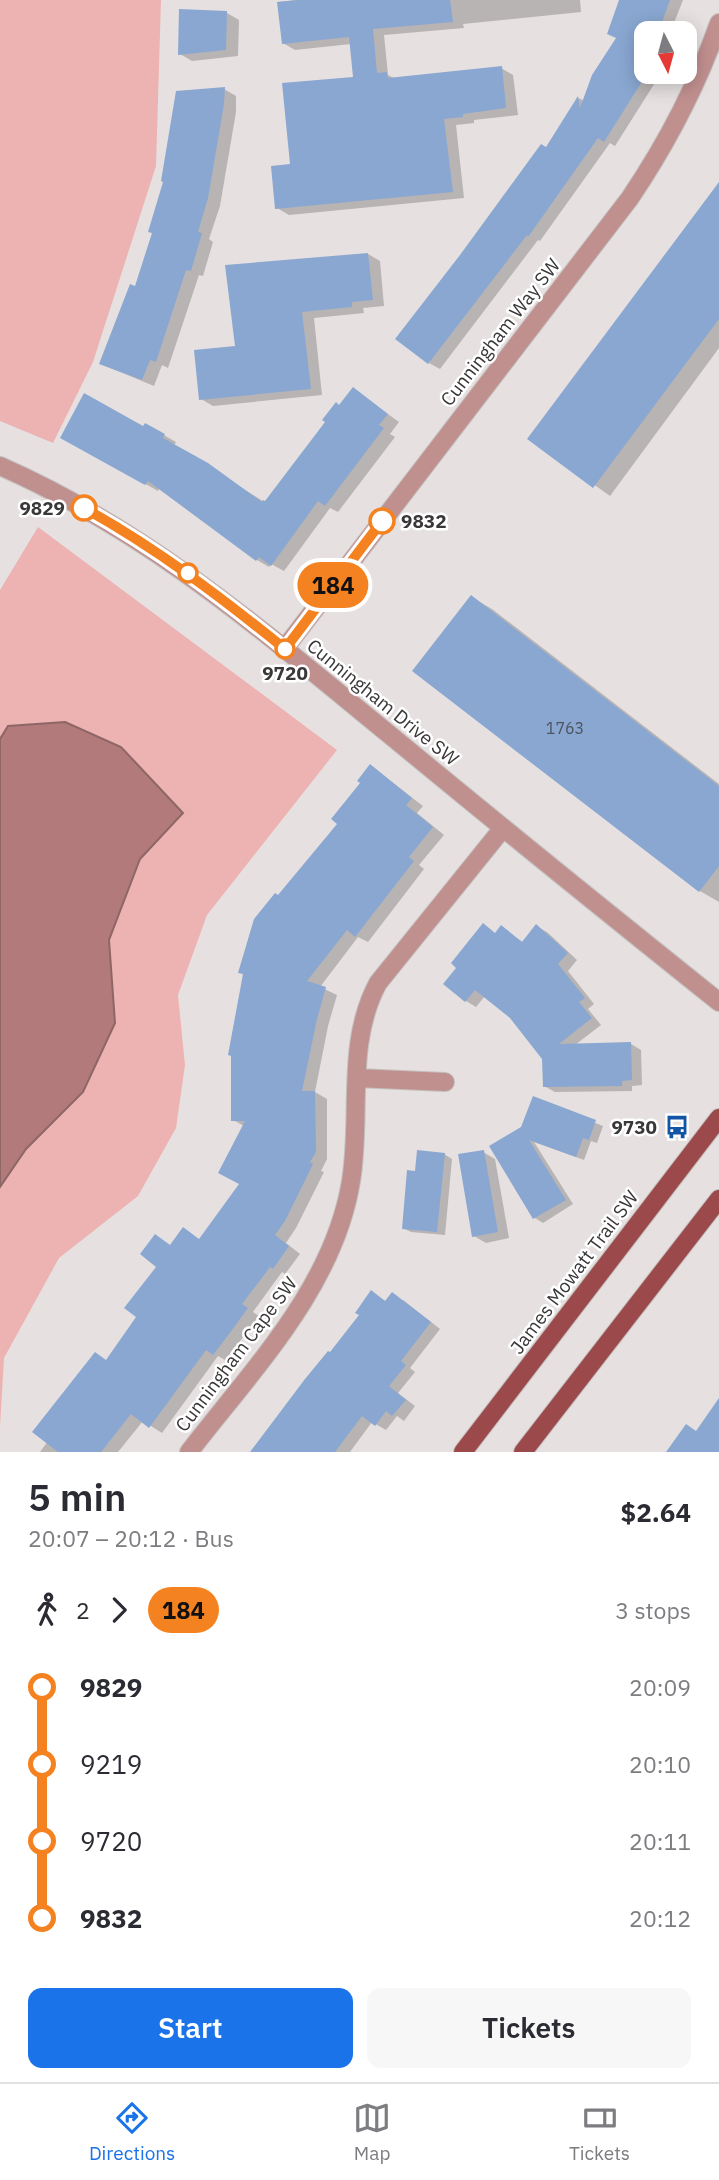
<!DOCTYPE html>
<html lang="en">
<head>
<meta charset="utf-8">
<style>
  :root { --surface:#fff; --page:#f7f7f7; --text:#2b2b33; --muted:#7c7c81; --line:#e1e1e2; --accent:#1a73e8 }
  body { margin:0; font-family:"IBM Plex Sans",sans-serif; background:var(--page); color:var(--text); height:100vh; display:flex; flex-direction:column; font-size:26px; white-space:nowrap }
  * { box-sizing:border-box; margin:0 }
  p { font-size:23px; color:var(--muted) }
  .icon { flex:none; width:38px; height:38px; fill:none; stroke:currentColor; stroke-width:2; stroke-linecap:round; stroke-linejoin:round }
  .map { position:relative; height:1452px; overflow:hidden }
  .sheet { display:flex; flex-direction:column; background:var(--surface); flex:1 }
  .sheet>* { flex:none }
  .badge { padding:0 14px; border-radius:23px; font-size:24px; line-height:46px }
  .needle { width:46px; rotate:174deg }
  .buttons { position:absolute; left:634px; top:21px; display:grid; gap:14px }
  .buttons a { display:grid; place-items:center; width:63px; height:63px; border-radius:14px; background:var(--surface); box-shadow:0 4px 18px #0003; font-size:35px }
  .map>.badge { position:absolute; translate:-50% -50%; box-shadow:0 0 0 4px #fff }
  .legs { display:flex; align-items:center; gap:10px; height:77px; padding:0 28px; font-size:23px }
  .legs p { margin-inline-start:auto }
  .headline { display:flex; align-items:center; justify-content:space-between; height:119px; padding:0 28px }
  h1 { font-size:38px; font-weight:600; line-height:52px }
  .primary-button { display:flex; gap:14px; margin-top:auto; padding:14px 28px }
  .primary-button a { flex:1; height:80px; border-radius:14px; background:var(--accent); color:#fff; font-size:28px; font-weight:600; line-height:80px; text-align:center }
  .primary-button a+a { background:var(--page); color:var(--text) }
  ul { padding:0 28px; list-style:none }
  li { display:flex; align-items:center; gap:24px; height:77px; font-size:26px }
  li i { display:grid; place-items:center; width:10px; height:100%; margin:0 9px; background:currentColor }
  li i::after { content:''; width:18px; height:18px; margin:-9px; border:5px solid; border-radius:50%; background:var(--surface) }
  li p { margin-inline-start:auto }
  li:first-child i { background:linear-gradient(#0000 50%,currentColor 0) }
  li:last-child i { background:linear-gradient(currentColor 50%,#0000 0) }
  .dock { display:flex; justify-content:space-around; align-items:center; height:98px; border-top:2px solid var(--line); background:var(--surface); font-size:19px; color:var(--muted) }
  .dock a { display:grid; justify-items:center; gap:4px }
  .dock .on { color:var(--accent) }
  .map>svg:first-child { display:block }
  .green { fill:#ecb3b2 }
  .water { fill:#b27a7a; stroke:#8e6666; stroke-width:2 }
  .shadow { fill:#0003 }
  .building { fill:#89a7d1 }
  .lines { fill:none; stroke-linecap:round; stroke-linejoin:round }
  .minor-casing { stroke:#c3bfbe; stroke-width:20 }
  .major-casing { stroke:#c3bfbe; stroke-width:20 }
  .minor { stroke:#c0908f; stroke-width:18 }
  .major { stroke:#9b494b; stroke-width:18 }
  .line-1-casing { stroke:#fff; stroke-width:16 }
  .line-1 { stroke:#f58220; stroke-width:10 }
  .stop-1-dot { fill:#fff; stroke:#f58220; stroke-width:3.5 }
  .labels { text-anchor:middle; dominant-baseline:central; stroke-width:5; stroke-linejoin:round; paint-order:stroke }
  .number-label { font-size:16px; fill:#4d535e }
  .street-label { font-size:19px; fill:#393737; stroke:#fff }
  .stop-label { font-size:19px; font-weight:bold; fill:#393737; stroke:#fff; text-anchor:end }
  .poi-label { font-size:19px; font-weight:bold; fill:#393737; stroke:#fff; text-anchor:end }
</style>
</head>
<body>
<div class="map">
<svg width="719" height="1452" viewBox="0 0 719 1452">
  <rect width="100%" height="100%" fill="#e6e1e0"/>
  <!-- green -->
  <path class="green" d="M0 0H161L156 166 93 362 53 443 0 421Z
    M38 527 337 750 207 915 178 995 185 1065 176 1128 138 1196 59 1258 4 1358 0 1427V590Z"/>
  <!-- water -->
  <path class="water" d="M65 722 121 747 183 813 140 859 109 940 115 1023 83 1092 26 1149 0 1187V739L8 726Z"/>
  <!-- shadow -->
  <path class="shadow" d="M296 0H580L581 12 463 24 464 28 384 35 388 75 396 79 501 68 513 75 518 115 474 120V123L456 125 464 198 289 215 277 208 292 166 355 78 351 44 295 50 283 43 279 2Z
    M621 0H683L670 33H646V72H656L655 76 658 78 615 146 610 143 540 241 538 240 440 369 429 363 547 149 579 98 584 101 617 38Z
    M227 13 239 20 238 56 192 61 180 54Z
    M224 89 236 96V112L220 206 209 239 213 242 203 276 199 275 168 368 162 365 154 386 101 364 137 289Z
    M719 185V348L610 496 530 439Z
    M368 254 380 261 384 306 363 308 364 313 314 318 322 395 213 406 201 399 236 347Z
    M353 389 399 422 390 434 395 437 338 512 330 508 284 571 271 564 269 567 257 560 160 487 158 491 62 437 144 428 146 425 176 442 174 446 266 503Z
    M471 597 492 609 719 784V902L700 891Z
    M371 766 423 806 417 813 444 835 419 865 424 869 368 942 358 937 320 987 337 995 328 1026 315 1092 327 1099V1159L321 1171 324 1172 296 1228 286 1243 300 1254 285 1274 282 1272 253 1312 259 1316 241 1340 225 1360 218 1356 162 1433 143 1421 118 1452H40L139 1317 158 1266 155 1236 171 1246 200 1240 241 1184 244 1126 233 1120 279 897 339 823Z
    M483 926 496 934 501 927 524 943 537 927 547 932 577 960 568 971 594 1004 588 1009 601 1025 575 1045 631 1044 641 1050 642 1085 632 1086V1091L555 1092 544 1086 543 1057 511 1017 485 996 476 1007 466 1001 459 968Z
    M534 1098 603 1126 597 1143 591 1141 584 1160 534 1142 573 1204 543 1223 535 1218 491 1147 523 1129Z
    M483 1152 495 1159 509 1238 486 1243 474 1236Z
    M444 1154 452 1159 445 1235 411 1232 403 1228 417 1173Z
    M372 1293 387 1302 403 1300 440 1329 410 1368 415 1372 398 1393 415 1406 404 1421 397 1416 386 1430 372 1422 350 1452H252L307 1380 331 1354 361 1315Z"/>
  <!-- building -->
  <path class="building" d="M298 0H450L453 22 373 29 377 73 387 72 388 78 502 66 506 108 463 114V117L444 119 453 192 275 209 271 166 290 164 282 83 353 77 349 37 282 44 277 2Z
    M619 0H670L658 33H646L644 72H648L604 142 598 138 528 237 527 235 428 364 395 339 460 255 541 144 546 147 578 96 580 108 592 75 616 38 607 34Z
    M179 9 227 11 226 50 178 55Z
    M225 87 224 104 208 198 198 232 202 233 191 271 186 270 156 362 150 360 142 380 99 364 130 284 135 286 152 233 148 232 163 182 161 181 176 91Z
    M719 182V319L593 488 527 439Z
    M368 253 373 300 352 302V307L302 312 311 389 199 400 194 350 235 346 225 265Z
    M353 387 388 414 379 425 384 428 325 506 318 501 271 566 259 557 256 561 148 481 145 485 60 438 84 393 143 426 145 423 165 434 163 438 208 463 262 502 263 500 265 501 325 422 322 420 336 402 339 405Z
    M471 595 719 786V866L699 892 412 671Z
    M370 764 412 798 406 805 433 827 409 857 414 861 355 937 347 930 307 981 326 987 317 1019 302 1091H315L316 1152 310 1162 313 1164 285 1221 275 1235 289 1246 273 1269 270 1267 242 1304 248 1308 229 1334 213 1355 206 1350 149 1428 131 1414 101 1452H58L32 1432 95 1352 106 1360 136 1317 124 1308 156 1267 140 1254 155 1234 170 1245 183 1227 199 1239 239 1184 218 1173 245 1121H231V1056L228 1055 243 974 238 973 254 919 275 893 278 895 337 824 331 819 360 783 357 781Z
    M483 923 495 933 501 925 522 942 536 924 568 953 558 964 585 998 579 1002 592 1018 559 1044 631 1042 632 1080 622 1081V1086L543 1087 542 1059 510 1018 475 990 465 1002 443 984 456 968 451 963Z
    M533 1096 596 1120 589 1140 583 1138 576 1157 529 1140 566 1200 533 1219 489 1146 521 1127Z
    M417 1150 445 1153 437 1232 402 1229 407 1170 415 1171Z
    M484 1150 498 1232 472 1237 458 1154Z
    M371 1290 385 1301 392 1292 431 1322 401 1361 406 1365 389 1386 406 1400 392 1416 386 1411 375 1426 362 1416 335 1452H250L305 1379 328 1351 330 1352 359 1315 355 1313Z
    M719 1398V1452H666L686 1424 696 1431Z"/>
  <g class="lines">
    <!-- minor casing -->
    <g class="minor-casing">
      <path id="minor" d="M0 466C150 532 265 633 390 735 499 825 609 914 719 1002
        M285 648 630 198C667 143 697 86 719 23
        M357 1078 445 1082
        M189 1452C252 1370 334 1287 351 1181 362 1115 345 1044 378 983L503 828"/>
    </g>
    <!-- major casing -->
    <g class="major-casing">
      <path id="major" d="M463 1452 719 1118
        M523 1452 719 1199"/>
    </g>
    <!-- minor -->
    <use href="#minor" class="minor"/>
    <!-- major -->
    <use href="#major" class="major"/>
  </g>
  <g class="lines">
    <!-- line-1 casing -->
    <g class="line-1-casing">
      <path id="line-1" d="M84 508C156 548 221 597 285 649L382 521"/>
    </g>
    <!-- line-1 -->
    <use href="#line-1" class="line-1"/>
  </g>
  <!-- icons -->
  <defs>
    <g id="bus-bare" transform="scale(1.89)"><path d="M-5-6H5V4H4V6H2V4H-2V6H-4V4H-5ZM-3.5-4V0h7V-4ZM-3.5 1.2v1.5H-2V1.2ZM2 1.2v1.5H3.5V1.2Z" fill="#1355a5" stroke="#fff" stroke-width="2.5" paint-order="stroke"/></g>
  </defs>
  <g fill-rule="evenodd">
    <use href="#bus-bare" x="677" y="1127"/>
  </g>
  <!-- markers -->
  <g class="stop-1-dot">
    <circle cx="84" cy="508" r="12"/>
    <circle cx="382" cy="521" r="12"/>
    <circle cx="188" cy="573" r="9"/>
    <circle cx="285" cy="649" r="9"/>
  </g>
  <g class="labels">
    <!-- number labels -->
    <g class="number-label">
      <text x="565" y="728">1763</text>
    </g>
    <!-- street labels -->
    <g class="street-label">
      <text transform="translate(500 332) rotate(-52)">Cunningham Way SW</text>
      <text transform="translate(383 702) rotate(39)">Cunningham Drive SW</text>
      <text transform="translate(574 1272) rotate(-53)">James Mowatt Trail SW</text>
      <text transform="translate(236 1354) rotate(-53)">Cunningham Cape SW</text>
    </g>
    <!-- stop labels -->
    <g class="stop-label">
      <text x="65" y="508">9829</text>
      <text x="401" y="521" text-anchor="start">9832</text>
      <text x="285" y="673" text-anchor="middle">9720</text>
    </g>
    <!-- poi labels -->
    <g class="poi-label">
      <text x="657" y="1127">9730</text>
    </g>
  </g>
</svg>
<div class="buttons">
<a><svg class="needle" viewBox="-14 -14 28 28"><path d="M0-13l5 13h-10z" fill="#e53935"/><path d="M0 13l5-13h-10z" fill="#7c7c81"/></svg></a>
</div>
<b class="badge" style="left:333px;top:585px;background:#f58220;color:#111">184</b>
</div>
<section class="sheet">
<div class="headline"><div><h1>5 min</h1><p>20:07 – 20:12 · Bus</p></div><b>$2.64</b></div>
<div class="legs"><svg class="icon" aria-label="walk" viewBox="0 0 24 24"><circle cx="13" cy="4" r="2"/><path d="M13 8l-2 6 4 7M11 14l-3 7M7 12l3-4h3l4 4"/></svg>2<svg class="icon" aria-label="forward" viewBox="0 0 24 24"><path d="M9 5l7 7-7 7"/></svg><b class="badge" style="background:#f58220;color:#111">184</b><p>3 stops</p></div>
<ul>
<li><i style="color:#f58220"></i><b>9829</b><p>20:09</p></li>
<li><i style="color:#f58220"></i><span>9219</span><p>20:10</p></li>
<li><i style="color:#f58220"></i><span>9720</span><p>20:11</p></li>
<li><i style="color:#f58220"></i><b>9832</b><p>20:12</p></li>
</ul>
<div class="primary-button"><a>Start</a><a>Tickets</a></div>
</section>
<nav class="dock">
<a class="on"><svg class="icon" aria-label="directions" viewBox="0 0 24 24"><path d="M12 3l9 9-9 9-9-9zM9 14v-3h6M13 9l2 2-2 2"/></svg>Directions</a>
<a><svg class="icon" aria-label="map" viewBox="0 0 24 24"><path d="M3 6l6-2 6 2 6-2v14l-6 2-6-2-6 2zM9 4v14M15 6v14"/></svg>Map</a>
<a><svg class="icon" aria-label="tickets" viewBox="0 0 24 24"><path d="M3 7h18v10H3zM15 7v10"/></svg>Tickets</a>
</nav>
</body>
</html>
